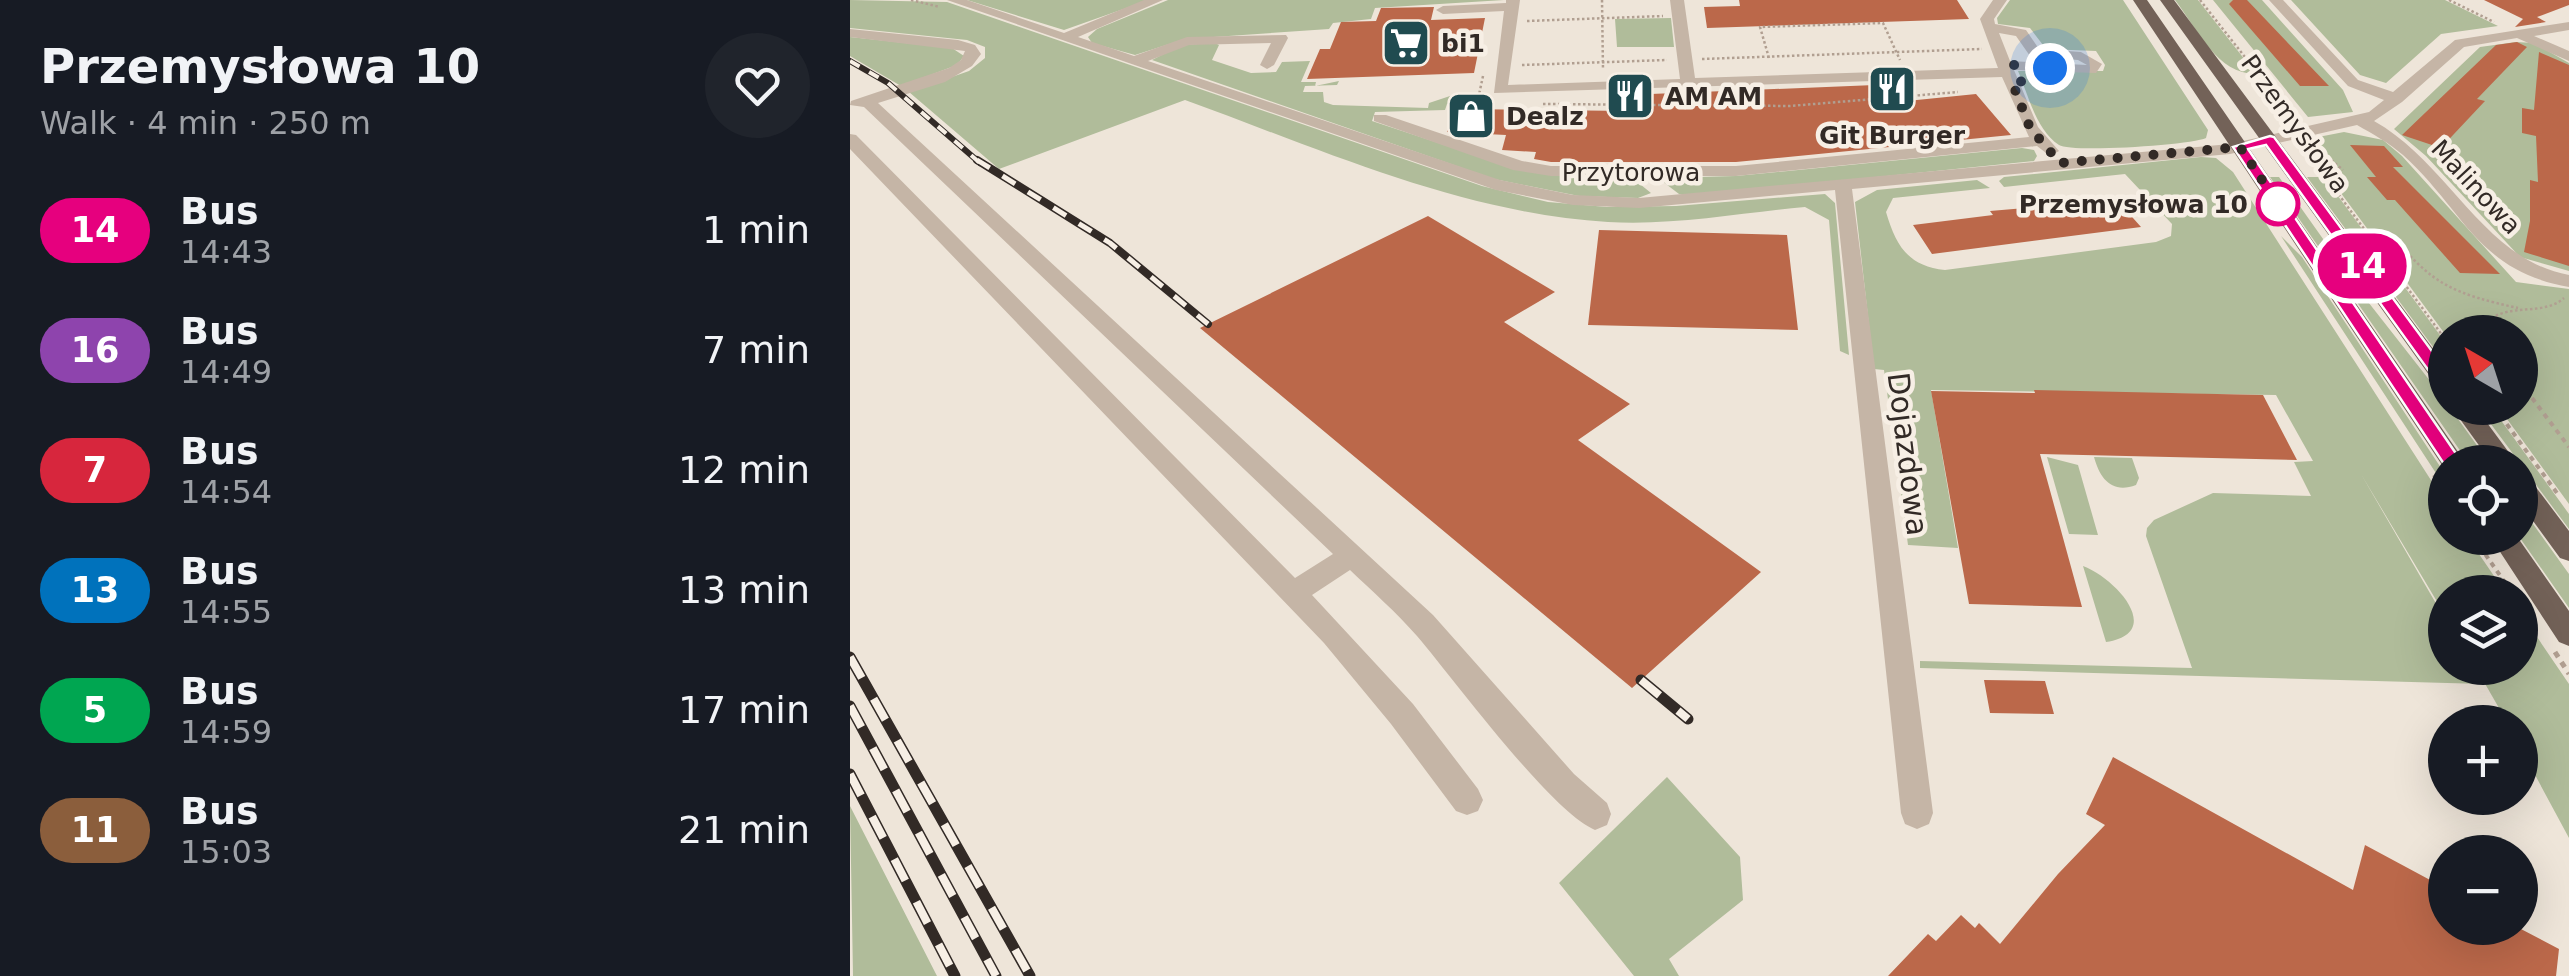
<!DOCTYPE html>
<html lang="en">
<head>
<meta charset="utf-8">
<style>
  :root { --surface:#171b24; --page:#20242c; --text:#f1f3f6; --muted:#9ea1a6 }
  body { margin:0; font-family:"DejaVu Sans",sans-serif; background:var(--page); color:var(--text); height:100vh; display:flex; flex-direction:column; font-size:38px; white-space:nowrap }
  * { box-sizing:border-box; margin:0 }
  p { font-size:32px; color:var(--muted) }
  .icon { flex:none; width:55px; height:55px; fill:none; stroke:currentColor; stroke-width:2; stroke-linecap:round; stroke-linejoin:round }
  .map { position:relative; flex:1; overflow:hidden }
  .details { display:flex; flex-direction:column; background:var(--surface); width:850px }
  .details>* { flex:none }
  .badge { padding:0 20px; border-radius:32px; font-size:35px; line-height:65px }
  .needle { width:65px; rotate:321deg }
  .buttons { position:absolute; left:1578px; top:315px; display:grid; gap:20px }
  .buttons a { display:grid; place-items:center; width:110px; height:110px; border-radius:50%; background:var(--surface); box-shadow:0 10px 40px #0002; font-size:50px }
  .you { position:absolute; width:50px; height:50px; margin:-25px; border:8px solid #fff; border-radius:50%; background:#1a73e8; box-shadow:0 0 0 15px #1a73e833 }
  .map>.badge { position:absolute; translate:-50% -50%; box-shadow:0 0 0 5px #fff }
  .round { display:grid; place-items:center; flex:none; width:105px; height:105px; border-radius:52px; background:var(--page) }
  .overview { display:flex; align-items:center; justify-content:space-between; height:170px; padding:0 40px }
  h1 { font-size:48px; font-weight:700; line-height:75px }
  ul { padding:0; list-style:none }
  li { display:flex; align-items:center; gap:30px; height:120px; padding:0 40px }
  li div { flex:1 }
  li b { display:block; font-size:38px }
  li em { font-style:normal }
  li .badge { min-width:110px; font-weight:700; text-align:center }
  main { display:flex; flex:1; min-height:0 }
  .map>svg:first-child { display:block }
  .green { fill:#b0bc9a }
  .building { fill:#bb684a }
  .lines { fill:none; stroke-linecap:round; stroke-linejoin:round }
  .path-far2 { stroke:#b19f91; stroke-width:2.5; stroke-dasharray:2.5 2.5; stroke-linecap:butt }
  .path-far1 { stroke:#b19f91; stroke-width:4; stroke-dasharray:5 5; stroke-linecap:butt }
  .path { stroke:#b19f91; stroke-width:5; stroke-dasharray:6 6; stroke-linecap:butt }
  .minor { fill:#c5b5a6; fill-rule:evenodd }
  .major { fill:#736258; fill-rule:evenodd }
  .rail-far2-casing { stroke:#322a26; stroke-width:6 }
  .rail-far1-casing { stroke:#322a26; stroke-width:8 }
  .rail-casing { stroke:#322a26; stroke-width:11 }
  .rail-far2 { stroke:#f7efe5; stroke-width:4; stroke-dasharray:11; stroke-linecap:butt }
  .rail-far1 { stroke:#f7efe5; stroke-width:5; stroke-dasharray:15; stroke-linecap:butt }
  .rail { stroke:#f7efe5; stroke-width:8; stroke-dasharray:24; stroke-linecap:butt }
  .line { fill:#e6007e; stroke:#fff; stroke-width:2.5 }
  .walk { stroke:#322a26; stroke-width:10; stroke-dasharray:0 18 }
  .stop-dot { fill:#fff; stroke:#e6007e; stroke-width:5 }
  .labels { text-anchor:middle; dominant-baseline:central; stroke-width:9; stroke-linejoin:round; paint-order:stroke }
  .far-poi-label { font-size:25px; font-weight:bold; fill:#322a26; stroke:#f7efe5; text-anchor:start }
  .far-street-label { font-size:25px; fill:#322a26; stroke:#f7efe5 }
  .far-stop-label { font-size:25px; font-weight:bold; fill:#322a26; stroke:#f7efe5; text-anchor:end }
  .street-label { font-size:30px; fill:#322a26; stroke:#f7efe5 }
</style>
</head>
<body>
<main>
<section class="details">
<div class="overview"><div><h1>Przemysłowa 10</h1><p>Walk · 4 min · 250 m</p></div><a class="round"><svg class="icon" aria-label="heart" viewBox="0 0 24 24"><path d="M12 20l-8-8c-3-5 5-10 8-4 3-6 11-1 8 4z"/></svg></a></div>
<ul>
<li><span class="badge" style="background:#e6007e;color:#fff">14</span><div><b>Bus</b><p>14:43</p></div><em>1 min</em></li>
<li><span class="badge" style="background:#8e44ad;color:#fff">16</span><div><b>Bus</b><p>14:49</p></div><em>7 min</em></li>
<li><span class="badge" style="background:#d7263d;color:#fff">7</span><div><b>Bus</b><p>14:54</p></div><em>12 min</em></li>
<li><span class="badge" style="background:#0072bc;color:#fff">13</span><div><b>Bus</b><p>14:55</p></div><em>13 min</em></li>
<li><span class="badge" style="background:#00a651;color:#fff">5</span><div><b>Bus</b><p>14:59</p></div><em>17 min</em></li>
<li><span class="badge" style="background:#8b5e3c;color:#fff">11</span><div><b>Bus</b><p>15:03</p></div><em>21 min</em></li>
</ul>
</section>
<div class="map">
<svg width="1719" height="976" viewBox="0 0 1719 976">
  <rect width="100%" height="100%" fill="#eee5d9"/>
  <!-- green -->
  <path class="green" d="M0 0 97 2 632 186 698 202 757 207 826 206 975 194 985 203 999 355 990 351 979 220 955 207C891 213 822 226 758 222 610 213 473 150 335 100L149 169 59 92 119 71 135 58V47L117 40 0 28Z
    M117 0H299L214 30Z
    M318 0H654L525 8 521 19 483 23 479 29 335 39 285 55 242 43 238 37 247 29Z
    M1160 0H1273L1358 130 1356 138C1342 145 1221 153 1209 145 1186 130 1178 94 1168 71H1253L1255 65 1246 51 1196 49 1180 28 1148 24 1147 18Z
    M1325 0H1348L1406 74C1367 74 1348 30 1325 0Z
    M1363 0H1412L1493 90 1503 112 1458 117Z
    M1441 0H1595L1648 26 1591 34 1536 83 1510 75Z
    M821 18 824 47H767L765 19Z
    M0 37 102 48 114 56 107 65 51 86 0 56Z
    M1666 42 1684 43 1719 63V271L1670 257 1576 156 1544 129 1630 47Z
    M365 43 369 45 362 60 401 73 426 72 432 62 460 61 451 82H466L465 86 489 81 487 85 455 86 453 92H473L474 102 483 105 578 108 579 103 600 96 625 94 624 100 597 104 595 110 525 112 522 121 664 168 780 176 801 193 788 198 729 196 644 179 302 60 331 45Z
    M1494 132 1533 140 1552 156 1666 282 1719 289V504L1649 408H1670V332L1595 334 1454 143 1458 139Z
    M1172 148 1184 150 1187 156 1184 161 840 196 829 194 808 178 886 176Z
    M1351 157 1366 158 1383 172 1595 502V538H1618L1655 592H1595V615L1511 474 1595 619V668H1624L1633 684 1070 668V661L1342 668 1296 536 1297 528 1304 520 1363 493 1461 496 1444 462 1463 461 1426 395 1081 390 1108 548 1058 545 1034 370 1024 369 1005 202 1027 190 1127 180 1140 188 1043 198 1036 212C1046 246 1058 266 1095 270L1306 242 1321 236 1322 224 1275 174 1154 187 1149 181 1154 177Z
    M1420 177H1429L1515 298 1584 386 1595 408H1600L1639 462H1618Z
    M1457 177H1474L1595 342V363Z
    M1431 236 1452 257 1595 474V487Z
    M1629 408H1642L1719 514V529Z
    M1197 457 1228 465 1248 535 1219 534Z
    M1244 457 1282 458 1289 478 1286 485C1262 494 1250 479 1244 457Z
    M1670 506 1719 574V608L1670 538Z
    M1233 566C1267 579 1315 633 1256 642Z
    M1670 612 1719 684V838L1670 747V722H1657L1626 668H1670Z
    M817 777 890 857 893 900 819 959 829 976H784L709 883Z
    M0 806 87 976H3Z"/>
  <!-- building -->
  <path class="building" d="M889 0H1107L1119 19 857 28 854 7 890 6Z
    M1383 0H1397L1479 86H1450L1379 4Z
    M1634 0H1719V5L1687 17 1696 22 1665 27 1673 19Z
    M584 7 581 20 635 18 624 73 457 79 470 49H480L491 22 526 21 531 8Z
    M1667 42 1677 47 1627 99 1635 101 1588 151 1582 145 1552 135 1646 45Z
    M1689 52 1719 65V266L1674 252 1680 221V180L1688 182 1686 136 1672 133V108L1684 110Z
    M1049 84 1057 101 1126 94 1161 135 886 162H701L684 159 686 152 652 150 656 135 597 132 607 109 777 111 776 95Z
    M1500 145 1534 146 1553 167H1543L1650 274 1610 273 1545 200H1537L1517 177H1526Z
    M1267 200 1291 227 1082 254 1063 225 1143 215 1140 211Z
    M578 216 705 292 654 322 780 404 728 440 911 572 782 688 350 328Z
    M749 230 937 235 948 330 738 325Z
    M1184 390 1413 395 1447 460 1190 454 1232 607 1119 604 1081 391 1185 393Z
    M1134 680 1195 681 1204 714 1140 713Z
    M1263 757 1503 890 1515 845 1595 888V928H1669L1709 949 1706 976H1038L1078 934 1086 941 1111 915 1125 928 1129 923 1150 944 1208 874 1255 825 1236 814Z"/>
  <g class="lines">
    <!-- path-far2 -->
    <path class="path-far2" d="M61 0 90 7
      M752 0 753 70
      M1350 0 1443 118
      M1599 0 1644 22
      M677 21 813 16
      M919 58 910 27 1033 23 1050 60
      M852 59 1132 49
      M672 65 817 60
      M633 76 627 104H643
      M614 104H627
      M693 104 940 106 1108 92
      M1453 146 1595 339
      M1466 147 1493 170
      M1541 233C1581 285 1605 294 1668 308
      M1638 332 1639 320C1661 303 1694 316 1714 298"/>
    <!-- path-far1 -->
    <path class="path-far1" d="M1670 382 1719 447
      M1645 408 1707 493
      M1584 475 1595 493
      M1624 538 1658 587"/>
    <!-- path -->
    <path class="path" d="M1705 652 1719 674"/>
    <!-- minor -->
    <path class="minor" d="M97 0H117L214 33 294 0H313L228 37 284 56 337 37 436 35 438 38 424 65 417 69 410 65 421 43 339 45 298 61 650 180 723 195 789 198 1380 144 1519 112 1534 100 1498 86 1419 0H1433L1508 80 1543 92 1605 40 1719 22V30L1684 36 1719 51V61L1667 38 1614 47 1552 102 1524 121C1599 163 1634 260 1719 275V287C1627 271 1614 210 1553 155 1539 143 1523 134 1507 125L1380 154 1002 189 1083 813 1079 824 1067 829 1055 824 1051 813 985 190 789 208 723 205 646 190Z
      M656 0H670L658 85 830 79 820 0H834L845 78 1148 68 1130 19 1143 0H1157L1144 19 1145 24 1176 30 1189 49 1231 52 1252 64 1246 73 1164 70 1188 127 1209 151 1200 156 1187 146 886 176H701L663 170 524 121V115H536L672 161 701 166H886L1179 137 1152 77 644 93 654 11 593 14 586 10 593 6 656 3ZM1149 33 1166 36 1180 56 1228 60 1237 65 1160 61Z
      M0 29 108 40 125 45 131 54 122 66 95 82 28 103 583 615 724 774 757 803 761 814 757 825 745 830C701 812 603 678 567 636 546 612 522 591 500 570L462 595 563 704 628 789 633 800 628 811 617 815 606 811 541 724 474 643 0 149V134L6 135 445 578 483 554 14 107 0 105 1 101 99 68 111 60 115 51 0 37Z"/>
    <!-- major -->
    <path class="major" d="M1283 0H1297L1615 462H1595L1594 468Z
      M1310 0H1324L1595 365V388L1587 386Z
      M1602 408H1626L1666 462H1641Z
      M1670 475 1679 478 1719 531V561L1710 558 1670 503Z
      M1641 538H1668L1719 611V646L1709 642Z"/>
    <!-- rail-far2 casing -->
    <g class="rail-far2-casing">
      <path id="rail-far2" d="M0 61 38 83 130 163"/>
    </g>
    <!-- rail-far1 casing -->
    <g class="rail-far1-casing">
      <path id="rail-far1" d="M127 160 260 243 358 324"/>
    </g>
    <!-- rail casing -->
    <g class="rail-casing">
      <path id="rail" d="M0 657 180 976
        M791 680 838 719
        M0 706 146 976
        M0 774 105 976"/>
    </g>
    <!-- rail-far2 -->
    <use href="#rail-far2" class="rail-far2"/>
    <!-- rail-far1 -->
    <use href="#rail-far1" class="rail-far1"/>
    <!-- rail -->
    <use href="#rail" class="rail"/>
  </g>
  <!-- line -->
  <path class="line" d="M1420 136 1424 137 1604 381 1595 387 1589 385 1416 145 1398 149 1609 458V467H1596L1383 147Z"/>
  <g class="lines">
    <!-- walk -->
    <path class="walk" d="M1200 68 1164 65 1173 86 1164 87 1180 128 1210 163 1390 147 1428 204"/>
  </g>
  <!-- icons -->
  <defs>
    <g id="supermarket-square" transform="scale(2.5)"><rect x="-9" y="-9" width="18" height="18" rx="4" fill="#204b50" stroke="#f7efe5"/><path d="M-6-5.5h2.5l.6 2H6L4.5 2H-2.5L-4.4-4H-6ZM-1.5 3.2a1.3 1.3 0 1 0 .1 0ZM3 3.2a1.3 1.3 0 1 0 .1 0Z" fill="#fff"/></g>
    <g id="restaurant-square" transform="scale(2.5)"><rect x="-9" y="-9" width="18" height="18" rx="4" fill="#204b50" stroke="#f7efe5"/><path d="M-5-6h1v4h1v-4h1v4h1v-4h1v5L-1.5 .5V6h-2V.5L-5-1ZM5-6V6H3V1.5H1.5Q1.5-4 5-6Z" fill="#fff"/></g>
    <g id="shop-square" transform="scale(2.5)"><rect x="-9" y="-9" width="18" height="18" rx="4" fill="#204b50" stroke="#f7efe5"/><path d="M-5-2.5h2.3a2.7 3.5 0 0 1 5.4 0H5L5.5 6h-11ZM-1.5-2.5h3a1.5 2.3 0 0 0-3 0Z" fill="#fff"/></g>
  </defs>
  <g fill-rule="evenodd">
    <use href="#supermarket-square" x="556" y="43"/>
    <use href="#restaurant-square" x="1042" y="89"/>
    <use href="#restaurant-square" x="780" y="96"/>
    <use href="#shop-square" x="621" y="116"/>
  </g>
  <!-- markers -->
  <circle class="stop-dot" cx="1428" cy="204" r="20"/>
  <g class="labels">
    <!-- far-poi labels -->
    <g class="far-poi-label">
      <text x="591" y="43">bi1</text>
      <text x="815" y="96">AM AM</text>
      <text x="656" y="116">Dealz</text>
      <text x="1042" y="135" text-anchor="middle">Git Burger</text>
    </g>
    <!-- far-street labels -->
    <g class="far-street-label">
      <text transform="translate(1445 124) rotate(54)">Przemysłowa</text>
      <text x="781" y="172">Przytorowa</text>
      <text transform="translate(1626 187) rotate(47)">Malinowa</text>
    </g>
    <!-- far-stop labels -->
    <g class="far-stop-label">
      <text x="1398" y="204">Przemysłowa 10</text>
    </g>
    <!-- street labels -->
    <g class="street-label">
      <text transform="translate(1058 454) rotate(83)">Dojazdowa</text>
    </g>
  </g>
</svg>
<div class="buttons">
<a><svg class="needle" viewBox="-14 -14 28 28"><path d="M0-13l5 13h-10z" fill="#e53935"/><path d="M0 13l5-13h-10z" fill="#9ea1a6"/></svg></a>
<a><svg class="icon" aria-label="locate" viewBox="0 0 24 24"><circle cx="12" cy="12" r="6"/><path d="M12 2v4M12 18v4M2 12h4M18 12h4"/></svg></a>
<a><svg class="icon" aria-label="layers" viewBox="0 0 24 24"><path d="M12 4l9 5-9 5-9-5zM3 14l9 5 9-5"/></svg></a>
<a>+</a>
<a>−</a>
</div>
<div class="you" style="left:1200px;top:68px"></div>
<b class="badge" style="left:1512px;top:266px;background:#e6007e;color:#fff">14</b>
</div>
</main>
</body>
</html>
